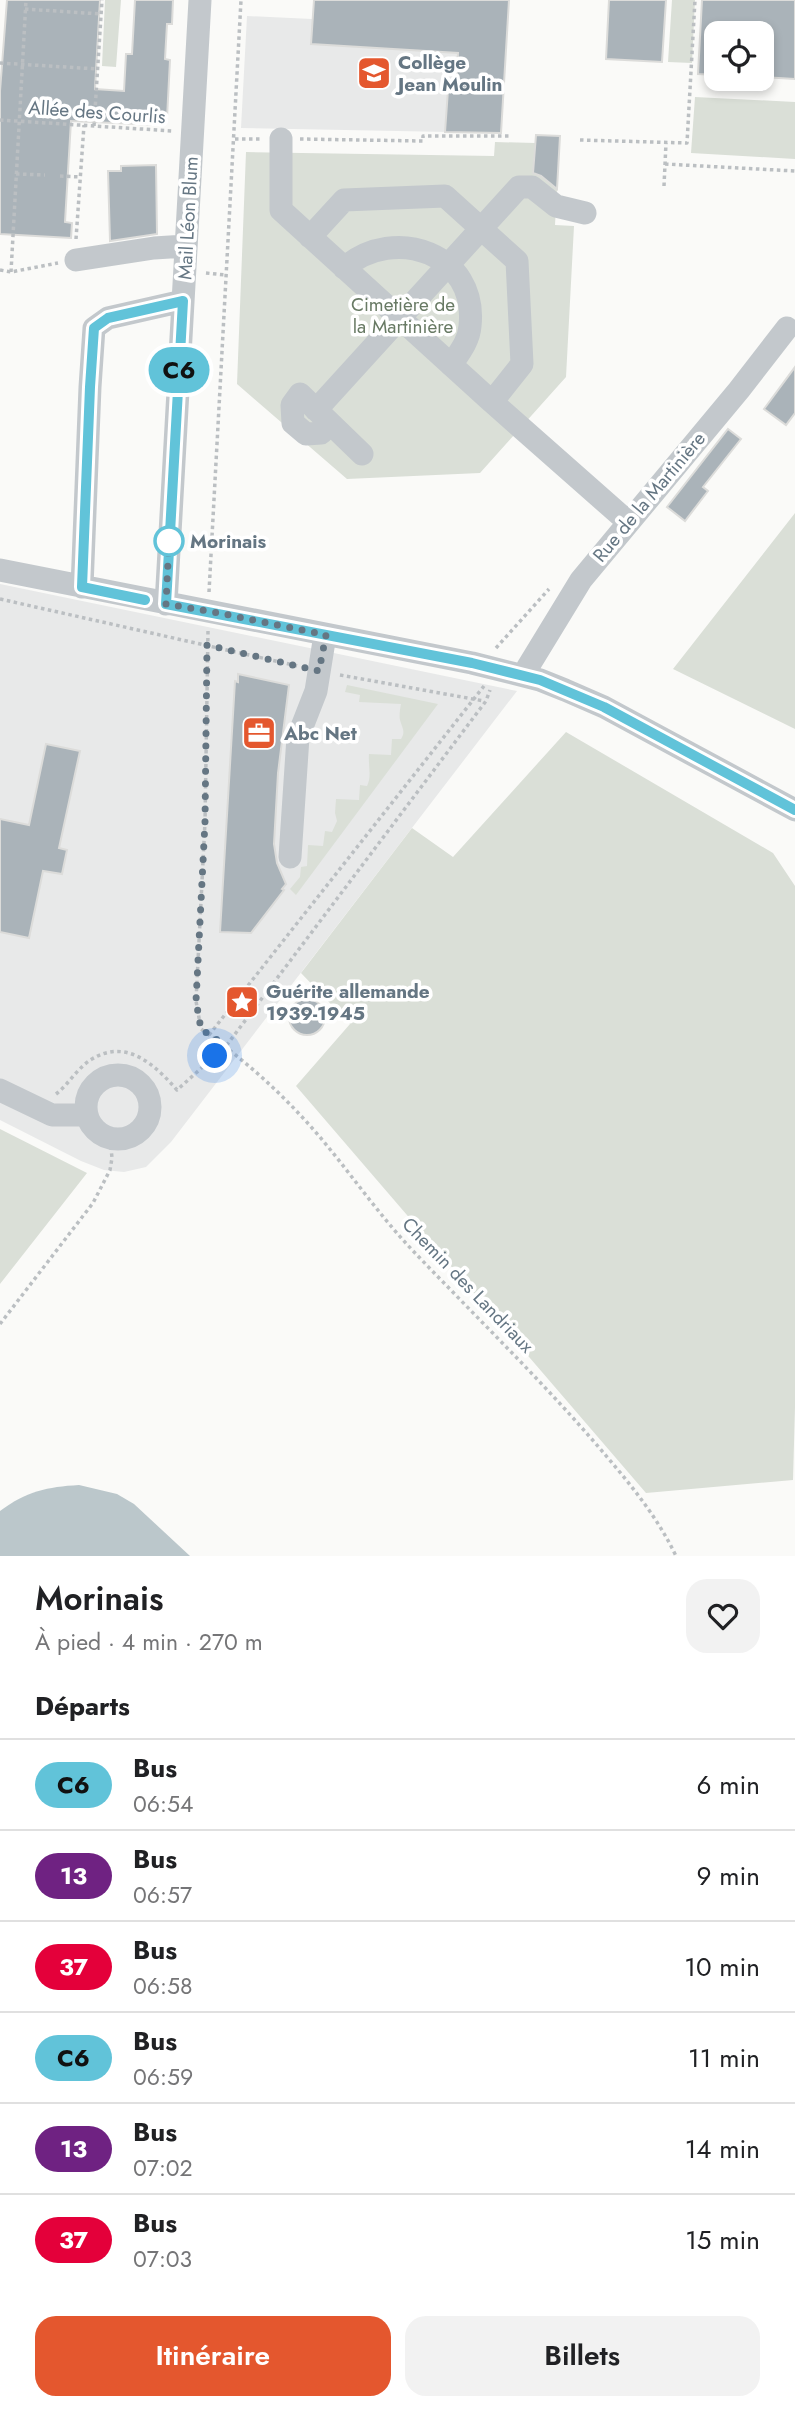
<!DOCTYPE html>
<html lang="fr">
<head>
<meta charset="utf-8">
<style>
  :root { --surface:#fff; --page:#f2f2f2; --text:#202124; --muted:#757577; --line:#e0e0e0; --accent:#e4572e }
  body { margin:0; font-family:Jost,sans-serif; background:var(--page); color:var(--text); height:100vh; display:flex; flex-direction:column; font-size:26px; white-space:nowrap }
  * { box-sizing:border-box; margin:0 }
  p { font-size:23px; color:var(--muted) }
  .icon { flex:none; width:38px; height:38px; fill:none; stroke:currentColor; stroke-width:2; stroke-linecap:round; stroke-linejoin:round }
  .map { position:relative; height:1556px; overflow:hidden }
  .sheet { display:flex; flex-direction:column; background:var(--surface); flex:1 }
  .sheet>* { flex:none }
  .badge { padding:0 14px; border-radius:23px; font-size:24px; line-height:46px }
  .buttons { position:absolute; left:704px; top:21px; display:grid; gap:14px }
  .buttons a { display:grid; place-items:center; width:70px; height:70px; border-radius:14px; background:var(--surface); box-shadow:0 4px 10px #0003; font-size:35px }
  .you { position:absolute; width:35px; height:35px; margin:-18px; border:5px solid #fff; border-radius:50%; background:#1a73e8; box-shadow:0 0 0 10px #1a73e833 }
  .map>.badge { position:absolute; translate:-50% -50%; box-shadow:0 0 0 4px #fff }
  h2 { padding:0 35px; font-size:26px; line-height:63px }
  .round { display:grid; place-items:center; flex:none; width:74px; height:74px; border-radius:21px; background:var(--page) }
  .head { display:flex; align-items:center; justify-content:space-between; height:119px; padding:0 35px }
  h1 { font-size:33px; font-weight:600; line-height:52px }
  .cta { display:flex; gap:14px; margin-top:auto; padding:14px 35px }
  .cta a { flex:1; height:80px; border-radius:21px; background:var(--accent); color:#fff; font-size:28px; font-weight:600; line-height:80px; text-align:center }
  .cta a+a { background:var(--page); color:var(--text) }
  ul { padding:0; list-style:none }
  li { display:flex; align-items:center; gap:21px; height:91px; padding:0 35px; border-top:2px solid var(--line) }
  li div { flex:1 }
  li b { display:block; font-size:26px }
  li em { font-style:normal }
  li .badge { min-width:77px; font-weight:700; text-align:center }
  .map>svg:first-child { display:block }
  .built { fill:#e8e9e9 }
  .green { fill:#dadfd7 }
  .water { fill:#bbc7cb }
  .building { fill:#aab3b9; stroke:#dcdcda; stroke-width:2 }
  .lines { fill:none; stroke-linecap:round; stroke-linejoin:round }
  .path { stroke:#bbbfc2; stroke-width:3.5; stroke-dasharray:3.5 3.5; stroke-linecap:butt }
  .minor { stroke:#c3c8cc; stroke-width:23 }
  .line-casing { stroke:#fff; stroke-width:16 }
  .line { stroke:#61c3d9; stroke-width:10 }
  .walk { stroke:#657683; stroke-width:7; stroke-dasharray:0 12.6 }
  .stop-dot { fill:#fff; stroke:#61c3d9; stroke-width:3.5 }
  .labels { text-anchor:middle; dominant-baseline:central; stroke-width:7; stroke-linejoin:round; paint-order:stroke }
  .poi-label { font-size:19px; font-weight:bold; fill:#657683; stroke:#fff; text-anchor:start }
  .street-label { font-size:19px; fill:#657683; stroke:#fff }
  .park-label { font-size:19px; fill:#687a64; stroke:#fff }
  .stop-label { font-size:19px; font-weight:bold; fill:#657683; stroke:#fff; text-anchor:start }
</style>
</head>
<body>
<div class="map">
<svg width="795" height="1556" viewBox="0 0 795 1556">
  <rect width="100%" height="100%" fill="#fafaf8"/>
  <!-- built -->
  <path class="built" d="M314 0H509L501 133 241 128 247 16 312 19Z
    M0 584 517 691 171 1142 146 1167 124 1172 104 1170 81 1161 0 1120Z"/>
  <!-- green -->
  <path class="green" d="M105 0H121L116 67 102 66Z
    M672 0H695L692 63 668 62Z
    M695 97 795 102V159L691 153Z
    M536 135 560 136 555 225 574 226 566 377 480 473 347 479 237 384 246 152 494 156 495 142 535 143Z
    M795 513V729L673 669Z
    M347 685 438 704 296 895 290 889 300 877 301 867 307 866 308 845 323 846 325 831 332 832 337 821 335 813 336 799 359 800 360 785 367 786C372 777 368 765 369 754L391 755 392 739H401C406 731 402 728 400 720 399 716 400 709 401 704L359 702 360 695 345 692Z
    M566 732 773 853 795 886V1407L793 1480 646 1493 296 1086 350 1024 301 973 412 828 453 857Z
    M0 1129 87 1173 0 1284Z"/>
  <!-- water -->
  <path class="water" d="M79 1485 117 1494 134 1504 190 1556H0V1511C27 1491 47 1487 79 1485Z"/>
  <!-- building -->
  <path class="building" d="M7 0H100L95 89 124 91 126 54H132L135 0H173L172 24H167L165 59 170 60 167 118H158V125L71 121 65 222 72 223 71 238 0 234V91Z
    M314 0H509L501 133 445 132 448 90 456 91 458 53 311 44Z
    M609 0H666L662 62 606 59Z
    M702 0H795V79L761 77V33H716V75L698 74Z
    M536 135 560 136 557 189 541 176 533 173Z
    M156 165 157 234 110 241 108 171H121V166Z
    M795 367V413L786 425 764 409Z
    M728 429 741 439 703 487 708 491 685 521 667 507Z
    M238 674 289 685 278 773 274 844 277 863 286 884 282 889 284 890 251 933 220 932 235 681 238 682Z
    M46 744 80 751 59 848 67 850 62 874 43 871 29 938 0 932V819L29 825Z
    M289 1017a18 18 0 1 1 36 0a18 18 0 1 1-36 0Z"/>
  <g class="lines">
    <!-- path -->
    <path class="path" d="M25 9 101 14
      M0 63 98 69
      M0 120 173 131
      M94 126 102 0
      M235 139H261
      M300 139 423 141V136H509
      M580 140 687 143 695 0
      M665 164 795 171
      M16 174 45 175
      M60 176 81 177
      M664 186 666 143
      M76 239 84 125
      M0 270 11 272 58 263
      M11 272 26 0
      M206 273 225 275
      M209 592 241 0
      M0 599 298 666
      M208 631 205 822 196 1001 201 1029C245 1060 284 1095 319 1136 352 1175 381 1218 417 1255 477 1318 539 1378 596 1444 626 1479 656 1514 676 1556
      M496 648 549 589
      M340 675 484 701
      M209 1035 484 686
      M56 1094C69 1084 78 1067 92 1059 127 1038 155 1065 177 1090L226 1046 486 701 490 690
      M0 1324 93 1203 110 1170 112 1158 110 1138"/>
    <!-- minor -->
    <path class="minor" d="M281 139V210L492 402 522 364 517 261 445 196 344 200 310 237
      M76 260 154 248 186 246
      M344 268C395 224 478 254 470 326 469 341 459 353 451 365
      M492 402 628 522
      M316 410 519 187H532L556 206 585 213
      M330 424 321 433 306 434 293 423 292 405 300 394 362 454
      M0 570 472 663 540 680 565 690 604 707 795 810
      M82 587 90 387 94 328 108 318 183 301
      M166 604 200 0
      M523 675 581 580 739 390 787 328
      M290 857 298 737 316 691 325 635
      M86 1107a32 32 0 1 1 64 0a32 32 0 1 1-64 0Z
      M0 1090 52 1115H87"/>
  </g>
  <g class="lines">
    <!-- line casing -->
    <g class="line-casing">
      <path id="line" d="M145 600 82 587 90 387 94 328 108 318 183 301 166 604 472 663 540 680 604 707 795 810"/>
    </g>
    <!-- line -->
    <use href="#line" class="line"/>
    <!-- walk -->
    <path class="walk" d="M169 541 166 604 219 613 326 635 319 671 207 645 205 822 196 1001 201 1029 226 1046 215 1056"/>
  </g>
  <!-- icons -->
  <defs>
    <g id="school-square" transform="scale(1.75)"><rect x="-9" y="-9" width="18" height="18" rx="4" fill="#e4572e" stroke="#fff"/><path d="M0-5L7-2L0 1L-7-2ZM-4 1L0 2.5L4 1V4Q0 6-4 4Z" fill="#fff"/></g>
    <g id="office-square" transform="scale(1.75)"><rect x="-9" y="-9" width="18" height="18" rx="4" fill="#e4572e" stroke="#fff"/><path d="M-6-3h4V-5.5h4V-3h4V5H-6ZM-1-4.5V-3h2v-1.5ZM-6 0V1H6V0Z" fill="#fff"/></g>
    <g id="sight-square" transform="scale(1.75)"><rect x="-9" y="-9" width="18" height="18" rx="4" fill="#e4572e" stroke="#fff"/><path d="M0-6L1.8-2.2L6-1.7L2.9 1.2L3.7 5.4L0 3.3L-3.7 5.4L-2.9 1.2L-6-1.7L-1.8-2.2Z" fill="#fff"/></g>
  </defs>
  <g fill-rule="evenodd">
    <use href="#school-square" x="374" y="73"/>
    <use href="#office-square" x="259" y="733"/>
    <use href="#sight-square" x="242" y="1002"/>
  </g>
  <!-- markers -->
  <circle class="stop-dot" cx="169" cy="541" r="14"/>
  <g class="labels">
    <!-- poi labels -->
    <g class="poi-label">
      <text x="398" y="62">Collège<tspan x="398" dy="22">Jean Moulin</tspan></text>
      <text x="284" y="733">Abc Net</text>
      <text x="266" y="991">Guérite allemande<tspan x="266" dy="22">1939-1945</tspan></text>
    </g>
    <!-- street labels -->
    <g class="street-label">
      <text transform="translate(97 112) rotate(4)">Allée des Courlis</text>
      <text transform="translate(188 218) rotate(-87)">Mail Léon Blum</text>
      <text transform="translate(649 497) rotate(-50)">Rue de la Martinière</text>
      <text transform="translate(468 1285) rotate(46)">Chemin des Landriaux</text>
    </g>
    <!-- park labels -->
    <g class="park-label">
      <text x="403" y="304">Cimetière de<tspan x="403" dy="22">la Martinière</tspan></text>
    </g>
    <!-- stop labels -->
    <g class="stop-label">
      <text x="190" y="541">Morinais</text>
    </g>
  </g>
</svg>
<div class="buttons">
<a><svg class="icon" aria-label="locate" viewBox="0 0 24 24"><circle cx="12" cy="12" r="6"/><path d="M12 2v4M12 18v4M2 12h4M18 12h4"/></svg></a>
</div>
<div class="you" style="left:215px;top:1056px"></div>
<b class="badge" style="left:179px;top:370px;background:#61c3d9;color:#111">C6</b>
</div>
<section class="sheet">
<div class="head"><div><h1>Morinais</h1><p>À pied · 4 min · 270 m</p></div><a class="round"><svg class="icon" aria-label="heart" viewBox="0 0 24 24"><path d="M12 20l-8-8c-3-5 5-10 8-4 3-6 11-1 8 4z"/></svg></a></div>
<h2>Départs</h2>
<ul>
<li><span class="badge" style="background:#61c3d9;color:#111">C6</span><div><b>Bus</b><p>06:54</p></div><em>6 min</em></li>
<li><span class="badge" style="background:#6f2282;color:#fff">13</span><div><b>Bus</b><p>06:57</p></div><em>9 min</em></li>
<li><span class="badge" style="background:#e4003a;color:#fff">37</span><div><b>Bus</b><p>06:58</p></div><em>10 min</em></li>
<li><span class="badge" style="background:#61c3d9;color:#111">C6</span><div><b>Bus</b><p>06:59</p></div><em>11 min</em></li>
<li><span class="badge" style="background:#6f2282;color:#fff">13</span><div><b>Bus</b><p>07:02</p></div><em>14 min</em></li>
<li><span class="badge" style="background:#e4003a;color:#fff">37</span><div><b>Bus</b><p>07:03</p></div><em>15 min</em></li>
</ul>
<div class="cta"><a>Itinéraire</a><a>Billets</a></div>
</section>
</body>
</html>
